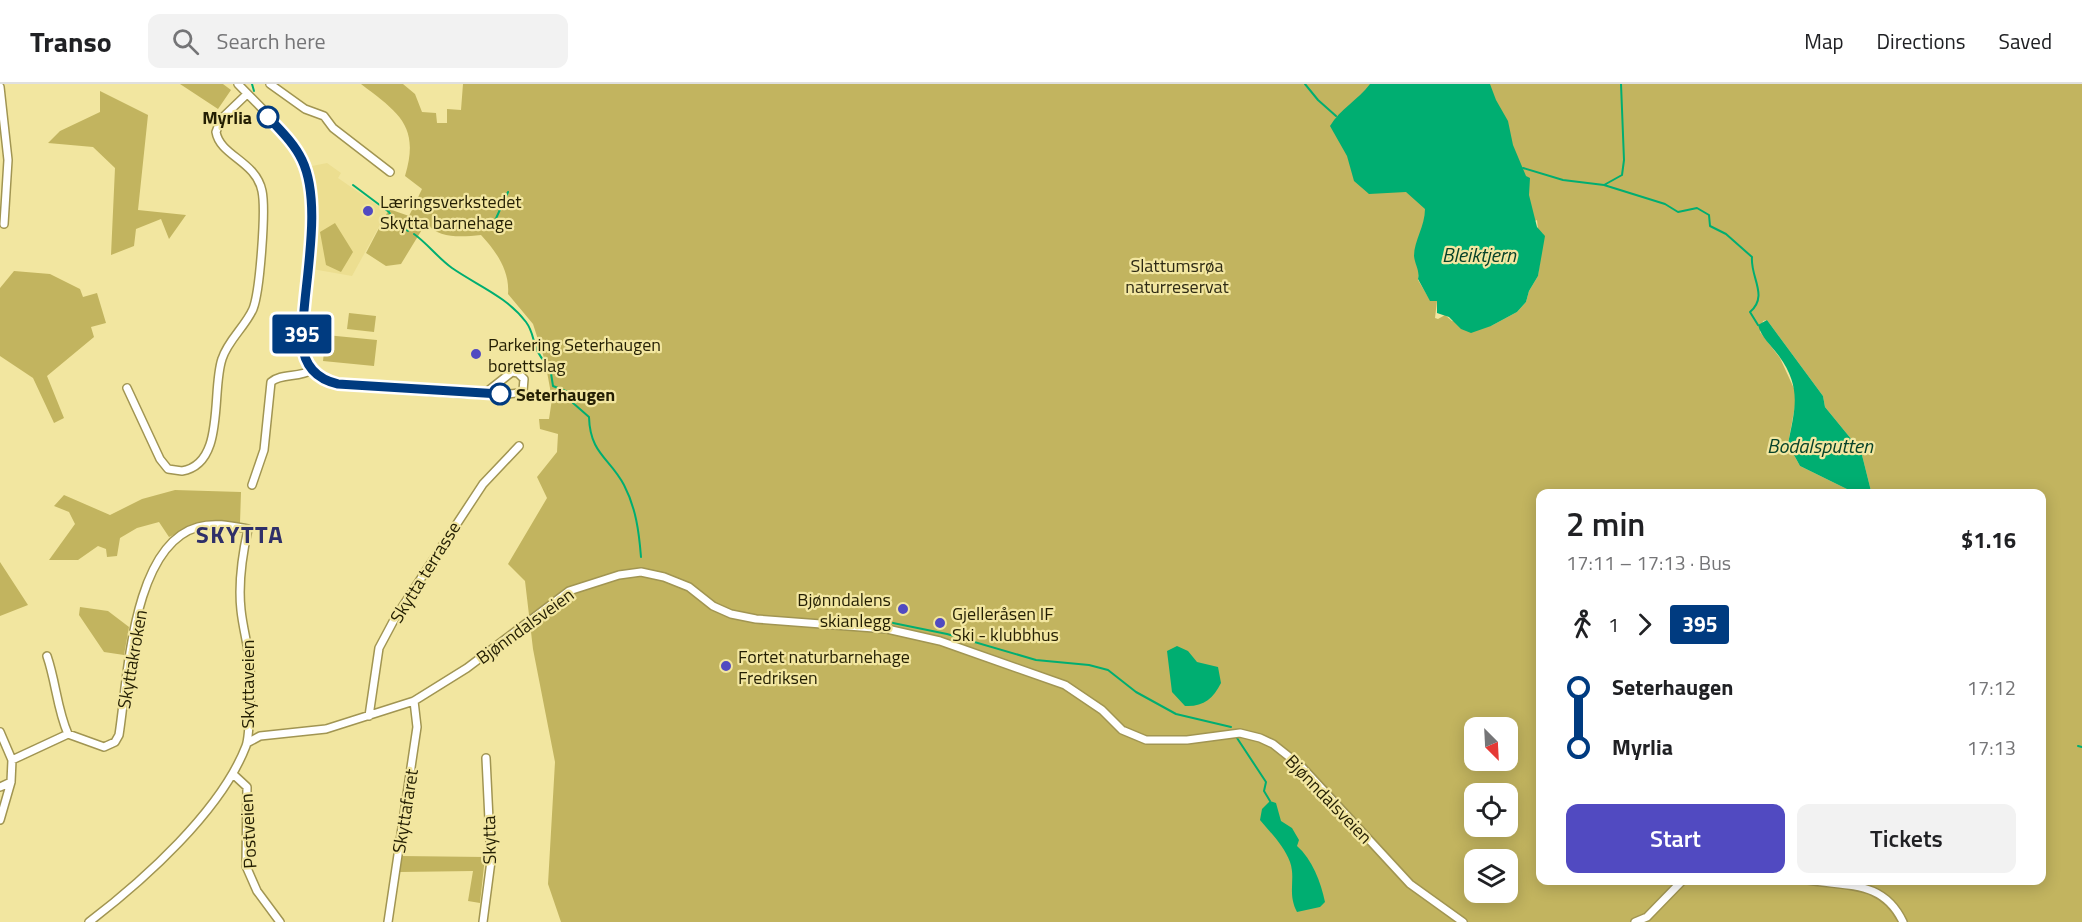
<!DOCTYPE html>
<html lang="en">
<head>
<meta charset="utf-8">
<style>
  :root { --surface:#fff; --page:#f2f2f2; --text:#202124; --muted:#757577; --line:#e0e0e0; --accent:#514ac1 }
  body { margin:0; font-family:"Titillium Web",sans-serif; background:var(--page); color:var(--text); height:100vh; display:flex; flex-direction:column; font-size:22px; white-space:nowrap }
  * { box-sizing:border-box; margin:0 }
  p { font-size:20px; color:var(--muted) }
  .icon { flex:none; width:33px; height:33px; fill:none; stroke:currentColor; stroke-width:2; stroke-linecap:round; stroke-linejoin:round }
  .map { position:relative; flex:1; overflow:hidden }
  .drawer { position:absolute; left:1536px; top:405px; width:510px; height:396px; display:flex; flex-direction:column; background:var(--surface); border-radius:12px; box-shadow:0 3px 15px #0003 }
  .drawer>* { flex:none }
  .badge { padding:0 12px; border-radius:4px; font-size:21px; line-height:39px }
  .needle { width:39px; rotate:156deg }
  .controls { position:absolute; left:1464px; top:633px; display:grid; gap:12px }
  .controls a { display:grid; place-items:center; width:54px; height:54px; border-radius:12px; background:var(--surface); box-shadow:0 3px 15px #0003; font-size:30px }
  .map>.badge { position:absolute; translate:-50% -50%; box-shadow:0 0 0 3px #fff }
  .legs { display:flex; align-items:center; gap:9px; height:66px; padding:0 30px; font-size:20px }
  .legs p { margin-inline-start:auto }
  .headline { display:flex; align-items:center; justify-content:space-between; height:102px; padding:0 30px }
  h1 { font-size:33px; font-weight:600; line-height:45px }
  .cta { display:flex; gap:12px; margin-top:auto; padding:12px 30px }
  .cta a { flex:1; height:69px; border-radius:12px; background:var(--accent); color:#fff; font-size:24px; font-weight:600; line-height:69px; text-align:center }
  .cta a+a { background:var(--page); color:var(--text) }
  ul { padding:0 30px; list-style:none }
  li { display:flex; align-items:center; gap:21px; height:60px; font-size:22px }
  li i { display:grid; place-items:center; width:9px; height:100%; margin:0 8px; background:currentColor }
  li i::after { content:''; width:15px; height:15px; margin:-8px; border:4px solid; border-radius:50%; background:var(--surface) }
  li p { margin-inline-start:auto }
  li:first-child i { background:linear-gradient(#0000 50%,currentColor 0) }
  li:last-child i { background:linear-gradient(currentColor 50%,#0000 0) }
  header { display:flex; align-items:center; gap:36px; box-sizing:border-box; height:84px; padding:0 30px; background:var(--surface); border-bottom:2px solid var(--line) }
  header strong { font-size:28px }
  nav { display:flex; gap:33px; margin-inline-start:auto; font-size:21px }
  .search { width:420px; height:54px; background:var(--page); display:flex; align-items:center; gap:15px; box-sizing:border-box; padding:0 21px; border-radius:12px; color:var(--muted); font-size:22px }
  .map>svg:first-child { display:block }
  .built { fill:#ecde90 }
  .green { fill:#c2b45f; fill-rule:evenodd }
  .water { fill:#00ae71 }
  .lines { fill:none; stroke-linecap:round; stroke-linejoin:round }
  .stream { stroke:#00ae71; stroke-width:2 }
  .minor-casing { stroke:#a19552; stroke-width:10 }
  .minor { stroke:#fff; stroke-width:7 }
  .line-1-casing { stroke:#fff; stroke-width:14 }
  .line-1 { stroke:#003b80; stroke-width:9 }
  .stop-1-dot { fill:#fff; stroke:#003b80; stroke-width:3 }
  .poi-dot { fill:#514ac1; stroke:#f2e6a0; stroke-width:2 }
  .labels { text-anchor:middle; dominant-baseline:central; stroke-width:4.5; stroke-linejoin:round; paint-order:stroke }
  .stop-label { font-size:18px; font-weight:bold; fill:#241f03; stroke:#f2e6a0; text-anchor:end }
  .poi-label { font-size:18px; fill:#241f03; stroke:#f2e6a0; text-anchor:start }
  .park-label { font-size:18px; fill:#2e2a14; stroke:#f2e6a0 }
  .street-label { font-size:18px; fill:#241f03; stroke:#f2e6a0 }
  .water-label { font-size:20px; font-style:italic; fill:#07422a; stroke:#f2e6a0 }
  .district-label { font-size:24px; font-weight:bold; letter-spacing:1.5px; fill:#2f2f69; stroke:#f2e6a0 }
</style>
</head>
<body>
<header>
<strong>Transo</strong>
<div class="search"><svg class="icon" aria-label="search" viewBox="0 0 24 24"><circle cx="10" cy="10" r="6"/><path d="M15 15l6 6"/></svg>Search here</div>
<nav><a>Map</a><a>Directions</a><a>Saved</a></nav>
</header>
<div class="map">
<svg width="2082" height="838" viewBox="0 0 2082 838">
  <rect width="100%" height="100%" fill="#f2e6a0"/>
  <!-- built -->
  <path class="built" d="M327 79 341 89 338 94 387 128 352 192 312 185 315 96 312 82Z"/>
  <!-- green -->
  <path class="green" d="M180 0H223L231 6 218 25Z
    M361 0H403L415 10 422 28 436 29 437 39H447V25L461 26 463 0H2082V838H561L548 800 555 678 533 565 525 497 508 480 547 414 537 393 557 368 558 350 540 345 539 335H549L552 315 545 277 533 240 508 210C510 187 496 167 481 151 461 153 439 155 426 139L401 180 386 182 366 169 389 125 409 132 422 105 405 92C420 42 399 29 361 0ZM1537 136 1538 146 1543 150 1538 192 1529 207 1526 218 1517 228 1491 242 1452 237 1445 231 1438 235 1435 234 1437 217 1430 216 1418 196 1419 189ZM1767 236 1823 312 1825 323 1861 367 1871 407 1870 409 2042 410V796H1540V410L1855 409 1800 382 1788 360 1797 311 1780 274 1760 248 1763 237ZM1474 644H1508V676H1474ZM1474 710H1508V742H1474ZM1474 776H1508V808H1474Z
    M100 7 148 31 138 126 186 131 169 155 161 135 136 145 134 162 111 171 115 84 93 63 48 59 60 47 100 28Z
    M335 139 353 168 341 188 326 181 320 148Z
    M14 187 50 190 80 205 83 213 97 209 106 239 91 243 94 253 47 292 64 334 54 339 33 294 0 272V204Z
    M349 229 376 232 374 248 347 245Z
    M326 251 377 256 374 282 323 277Z
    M175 406 241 408 240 439 205 437 169 453 159 438 137 444 120 454 117 472 107 473 106 465 98 462 78 476H49L75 440 69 428 54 422 64 411 110 431 142 415Z
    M0 478 28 521 0 532Z
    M80 523 108 527 129 543 124 571 104 568 79 531Z
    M400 772 485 773 480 819 468 817 473 787 400 788Z"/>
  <!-- water -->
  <path class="water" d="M1370 0H1490L1496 16 1508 37 1513 61 1526 92 1530 94 1529 111 1537 143 1545 152 1538 192 1529 207 1526 218 1517 228 1491 242 1471 249 1461 245 1449 233 1437 229V217H1430L1418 195C1420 187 1415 181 1414 172 1414 157 1425 142 1425 125L1406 108 1369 110 1354 97 1347 72 1330 42C1340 25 1358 16 1370 0Z
    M1767 236 1823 312 1825 323 1861 367 1871 407 1870 409H1855L1800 382 1788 360C1795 324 1802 304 1779 272 1771 261 1761 253 1758 241Z
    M1177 562 1188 567 1197 578 1218 583 1221 599C1213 615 1203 623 1185 622L1172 608 1167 567Z
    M1270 717 1276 719 1281 737 1292 744 1299 756 1297 762C1312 775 1321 798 1325 818L1320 823 1297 828C1287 809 1296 795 1290 778 1284 762 1271 749 1260 736L1262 725Z"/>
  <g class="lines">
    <!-- stream -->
    <path class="stream" d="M252 0 254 7
      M1305 0 1318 16 1336 32
      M1523 84 1563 96 1604 101 1622 91 1624 76 1621 0
      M353 101 389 128 393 137 408 147
      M1604 101 1665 120 1678 128 1697 124 1709 131 1710 142 1726 150 1752 173C1750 193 1769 212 1750 228L1758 241
      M493 141 508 108
      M414 150C428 160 438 174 452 184 478 202 506 212 526 238 536 251 531 264 546 279
      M550 283 553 302 568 308 573 319 589 333C590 370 610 374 624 401 636 424 639 448 641 473
      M893 539 947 550 1036 576 1089 581 1108 586 1136 608 1176 630 1231 643
      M1237 654 1266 698 1264 707 1270 717
      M2078 662 2082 663"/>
    <!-- minor casing -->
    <g class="minor-casing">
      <path id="minor" d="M238 0C259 22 286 46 301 73 325 118 302 207 302 259 304 288 324 299 351 301 377 302 509 317 523 307L524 295 518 289 512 288 484 310
        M270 0 305 25 324 32 333 44 390 88
        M0 3 8 76 4 140
        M127 304 160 375 168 385 182 387C226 380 211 307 222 275 228 256 245 243 253 225 260 207 266 126 262 107 256 77 220 72 216 48L221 35 247 10
        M252 401 264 366 271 298C281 289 299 294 312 286
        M47 572C56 598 57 625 68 650
        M369 632 379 564 395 534 483 400 519 362
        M0 648 12 676 11 698 0 736
        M247 659 260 652 326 645 414 617 467 584 569 507 619 491 641 488 664 493 689 503 713 522 731 530 756 535 887 545 940 557 1065 601 1102 626 1122 646 1146 656H1187L1240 649 1260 654 1273 660 1302 683 1410 800 1463 838
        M12 676 68 650 104 663 115 658 119 651C128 594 132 461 198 443 215 438 232 442 248 445 242 472 238 499 241 526 243 546 249 563 250 585 251 598 250 652 246 662 221 727 144 796 89 838
        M233 690 247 703 246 782 257 807 280 838
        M0 703 11 698
        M1808 796C1848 803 1883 796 1903 838
        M388 838 417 643 414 617
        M483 838 491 777 486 674
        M1635 838 1647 833 1683 796"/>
    </g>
    <!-- minor -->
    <use href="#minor" class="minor"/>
  </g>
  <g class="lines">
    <!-- line-1 casing -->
    <g class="line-1-casing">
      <path id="line-1" d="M268 33C280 46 294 59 302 76 324 122 302 207 302 259 304 281 316 295 338 300L500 310"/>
    </g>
    <!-- line-1 -->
    <use href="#line-1" class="line-1"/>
  </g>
  <!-- markers -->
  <g class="stop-1-dot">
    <circle cx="268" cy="33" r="10"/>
    <circle cx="500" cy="310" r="10"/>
  </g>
  <g class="poi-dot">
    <circle cx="368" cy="127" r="6"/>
    <circle cx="476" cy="270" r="6"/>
    <circle cx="903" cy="525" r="6"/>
    <circle cx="940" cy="539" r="6"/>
    <circle cx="726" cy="582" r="6"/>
  </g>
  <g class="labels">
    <!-- stop labels -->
    <g class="stop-label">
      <text x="252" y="33">Myrlia</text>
      <text x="516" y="310" text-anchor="start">Seterhaugen</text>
    </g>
    <!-- poi labels -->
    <g class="poi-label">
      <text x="380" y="117">Læringsverkstedet<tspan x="380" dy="21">Skytta barnehage</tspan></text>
      <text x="488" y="260">Parkering Seterhaugen<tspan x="488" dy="21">borettslag</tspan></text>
      <text x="891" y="515" text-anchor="end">Bjønndalens<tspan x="891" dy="21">skianlegg</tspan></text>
      <text x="952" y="529">Gjelleråsen IF<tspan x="952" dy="21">Ski - klubbhus</tspan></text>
      <text x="738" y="572">Fortet naturbarnehage<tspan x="738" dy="21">Fredriksen</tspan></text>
    </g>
    <!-- park labels -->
    <g class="park-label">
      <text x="1177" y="181">Slattumsrøa<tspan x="1177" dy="21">naturreservat</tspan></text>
    </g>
    <!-- street labels -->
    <g class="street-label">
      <text transform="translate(425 488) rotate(-58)">Skytta terrasse</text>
      <text transform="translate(525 542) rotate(-36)">Bjønndalsveien</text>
      <text transform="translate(132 575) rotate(-80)">Skyttakroken</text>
      <text transform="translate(247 600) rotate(-90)">Skyttaveien</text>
      <text transform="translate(1329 715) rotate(46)">Bjønndalsveien</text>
      <text transform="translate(405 727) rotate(-81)">Skyttafaret</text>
      <text transform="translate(248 747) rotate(-93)">Postveien</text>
      <text transform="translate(489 756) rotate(-91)">Skytta</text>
    </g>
    <!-- water labels -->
    <g class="water-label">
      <text x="1479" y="170">Bleiktjern</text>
      <text x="1820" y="361">Bodalsputten</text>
    </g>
    <!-- district labels -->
    <g class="district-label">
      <text x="240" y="450">SKYTTA</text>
    </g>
  </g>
</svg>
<div class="controls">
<a><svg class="needle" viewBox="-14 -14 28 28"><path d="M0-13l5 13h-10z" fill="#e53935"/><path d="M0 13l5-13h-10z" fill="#757577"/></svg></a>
<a><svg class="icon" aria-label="locate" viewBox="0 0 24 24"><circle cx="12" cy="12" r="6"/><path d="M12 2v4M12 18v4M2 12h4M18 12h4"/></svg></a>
<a><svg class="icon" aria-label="layers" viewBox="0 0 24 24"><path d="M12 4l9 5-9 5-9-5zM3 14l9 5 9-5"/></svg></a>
</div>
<b class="badge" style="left:302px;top:250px;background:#003b80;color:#fff">395</b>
<section class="drawer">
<div class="headline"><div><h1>2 min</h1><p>17:11 – 17:13 · Bus</p></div><b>$1.16</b></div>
<div class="legs"><svg class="icon" aria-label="walk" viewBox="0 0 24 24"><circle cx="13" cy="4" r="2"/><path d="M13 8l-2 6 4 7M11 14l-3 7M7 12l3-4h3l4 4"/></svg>1<svg class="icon" aria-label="forward" viewBox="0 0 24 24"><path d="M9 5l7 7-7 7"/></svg><b class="badge" style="background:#003b80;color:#fff">395</b></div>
<ul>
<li><i style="color:#003b80"></i><b>Seterhaugen</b><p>17:12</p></li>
<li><i style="color:#003b80"></i><b>Myrlia</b><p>17:13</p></li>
</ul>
<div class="cta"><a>Start</a><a>Tickets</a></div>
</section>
</div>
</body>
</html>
